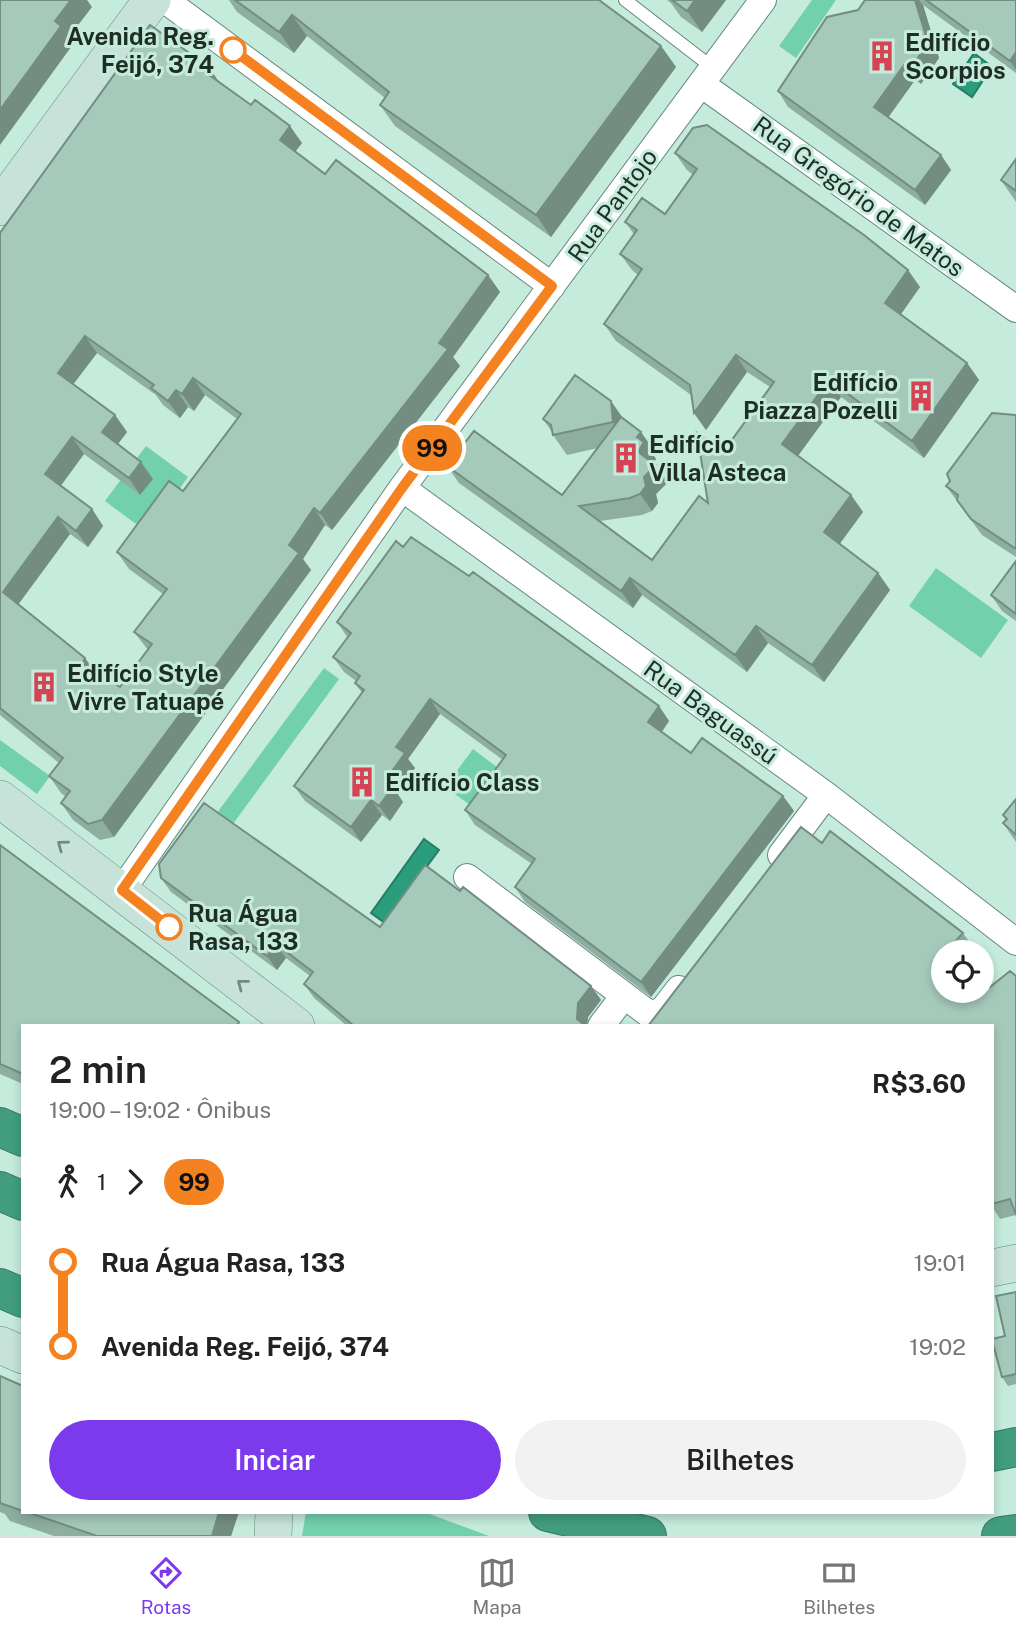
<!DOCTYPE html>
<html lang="pt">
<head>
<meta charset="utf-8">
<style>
  :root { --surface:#fff; --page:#f2f2f2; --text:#222; --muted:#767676; --line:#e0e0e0; --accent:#7c3aed }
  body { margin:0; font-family:"Public Sans",sans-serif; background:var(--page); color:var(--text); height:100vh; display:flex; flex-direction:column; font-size:26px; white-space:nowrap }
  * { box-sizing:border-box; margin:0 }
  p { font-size:23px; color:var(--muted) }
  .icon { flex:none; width:38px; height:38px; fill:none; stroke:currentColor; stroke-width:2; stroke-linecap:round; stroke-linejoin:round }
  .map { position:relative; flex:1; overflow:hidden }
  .sheet { position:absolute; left:21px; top:1024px; width:973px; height:490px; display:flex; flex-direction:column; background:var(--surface); border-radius:0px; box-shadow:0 4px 10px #0003 }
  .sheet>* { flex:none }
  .badge { padding:0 14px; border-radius:23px; font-size:24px; line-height:46px }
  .controls { position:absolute; left:931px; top:940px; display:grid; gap:14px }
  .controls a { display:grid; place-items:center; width:63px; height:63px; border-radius:50%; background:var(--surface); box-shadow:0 4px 10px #0003; font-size:35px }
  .map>.badge { position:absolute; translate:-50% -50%; box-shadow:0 0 0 4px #fff }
  .legs { display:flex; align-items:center; gap:10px; height:77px; padding:0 28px; font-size:23px }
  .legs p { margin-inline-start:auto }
  .head { display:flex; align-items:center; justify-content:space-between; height:119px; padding:0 28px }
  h1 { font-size:38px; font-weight:600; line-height:52px }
  .primary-button { display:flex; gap:14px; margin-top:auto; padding:14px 28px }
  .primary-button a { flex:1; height:80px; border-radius:42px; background:var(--accent); color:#fff; font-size:28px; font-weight:600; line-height:80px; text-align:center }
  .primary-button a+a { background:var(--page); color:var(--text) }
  ul { padding:0 28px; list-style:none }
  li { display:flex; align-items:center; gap:24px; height:84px; font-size:26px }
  li i { display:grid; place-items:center; width:10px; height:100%; margin:0 9px; background:currentColor }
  li i::after { content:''; width:18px; height:18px; margin:-9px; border:5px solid; border-radius:50%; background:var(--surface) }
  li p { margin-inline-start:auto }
  li:first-child i { background:linear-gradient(#0000 50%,currentColor 0) }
  li:last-child i { background:linear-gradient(currentColor 50%,#0000 0) }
  .tab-bar { display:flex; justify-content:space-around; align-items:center; height:98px; border-top:2px solid var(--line); background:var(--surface); font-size:19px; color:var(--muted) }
  .tab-bar a { display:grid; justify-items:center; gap:4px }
  .tab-bar .selected { color:var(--accent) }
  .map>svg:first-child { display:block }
  .green { fill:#73d0af }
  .water { fill:#2a9e7c; stroke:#277c62; stroke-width:2 }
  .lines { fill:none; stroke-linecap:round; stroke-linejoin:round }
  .lane-casing { stroke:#67897c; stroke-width:14 }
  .street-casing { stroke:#67897c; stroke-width:28 }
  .secondary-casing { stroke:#67897c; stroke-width:38 }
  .highway-casing { stroke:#367660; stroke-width:40 }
  .lane { stroke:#fff; stroke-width:12 }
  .street { stroke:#fff; stroke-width:26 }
  .secondary { stroke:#c6e2d9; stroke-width:37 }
  .highway { stroke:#429d7f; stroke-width:38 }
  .wall { fill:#8eaea1; fill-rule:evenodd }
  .shaded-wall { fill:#748d83 }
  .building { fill:#a5cabb; stroke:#748d83; stroke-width:2; fill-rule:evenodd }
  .oneway { stroke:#728880 }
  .line-1-casing { stroke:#fff; stroke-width:16 }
  .line-1 { stroke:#f58220; stroke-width:10 }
  .stop-1-dot { fill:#fff; stroke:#f58220; stroke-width:3.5 }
  .labels { text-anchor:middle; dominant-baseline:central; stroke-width:6; stroke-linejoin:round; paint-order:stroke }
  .stop-label { font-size:24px; font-weight:bold; fill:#1f2d27; stroke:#c5ebdc; text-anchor:end }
  .poi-label { font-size:24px; font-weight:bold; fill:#1f2d27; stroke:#c5ebdc; text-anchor:start }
  .street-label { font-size:24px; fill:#1f2d27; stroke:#c5ebdc }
</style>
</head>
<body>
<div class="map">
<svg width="1016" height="1536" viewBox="0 0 1016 1536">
  <rect width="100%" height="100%" fill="#c5ebdc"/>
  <!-- green -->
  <path class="green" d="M812 0H836L796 58 779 46Z
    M146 446 188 477 148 533 105 501Z
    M936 568 1008 620 981 658 909 606Z
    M324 668 339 679 230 828 214 817Z
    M0 740 50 776 37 794 0 766Z
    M473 749 497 767 470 805 445 787Z
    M306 1512H424L489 1536H302Z"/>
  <!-- water -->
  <path class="water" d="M974 53 992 67 972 97 953 84Z
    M424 839 439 850 385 923 371 913Z"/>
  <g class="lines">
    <!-- lane casing -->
    <g class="lane-casing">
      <path id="lane" d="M625 0 713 68"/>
    </g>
    <!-- street casing -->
    <g class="street-casing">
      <path id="street" d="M165 0 552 286
        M701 84 1016 309
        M402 488 826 795 1016 942
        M781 855 826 795
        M467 877 649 1014 662 1011 679 989
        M122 890 402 488 763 0
        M601 1026 623 997"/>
    </g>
    <!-- secondary casing -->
    <g class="secondary-casing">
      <path id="secondary" d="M0 207 152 0
        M0 799 296 1026
        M992 1268 1016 1263
        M0 1345 23 1355
        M273 1536 274 1512"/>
    </g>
    <!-- highway casing -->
    <g class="highway-casing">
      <path id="highway" d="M0 1127 23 1137
        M0 1191 23 1201
        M0 1288 23 1298
        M992 1452 1016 1447
        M548 1512 647 1536
        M1001 1536 1016 1534"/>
    </g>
    <!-- lane -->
    <use href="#lane" class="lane"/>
    <!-- street -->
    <use href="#street" class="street"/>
    <!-- secondary -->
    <use href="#secondary" class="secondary"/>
    <!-- highway -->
    <use href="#highway" class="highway"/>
  </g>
  <!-- wall -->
  <path class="wall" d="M229 0H599L661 46 676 67 551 237 395 126 380 105 385 98 307 36 294 53 237 12Z
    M667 0H726L702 32 681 17 671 3Z
    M865 0H1016V73L923 5 939 58 921 84 915 80 888 117 941 155 951 170 925 205 788 107 778 91 858 10Z
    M209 67 219 82 302 143 295 152 325 174 488 275 500 292 453 357 460 366 332 530 325 525 303 559 311 570 114 837 100 840 73 820 61 803 66 797 61 793 49 776 59 763 0 715V233ZM97 353 156 395 163 405 180 418 188 407 194 411 205 395 237 419 183 491 117 552 129 569 163 594 134 632 148 650 120 687 94 671 85 658 18 604 70 534 88 547 103 526 92 509 60 486 84 454 140 495 153 479 118 444 127 432 115 415 73 384Z
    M675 153 920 287 900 314 967 363 979 380 924 458 841 397 798 456 851 495 863 512 839 544 878 573 890 590 824 682 768 643 747 672 642 595 633 608 459 483 447 466 562 495 598 448 567 455 553 435 552 432 543 419H623L653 449 651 452 656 459 653 463 668 482 656 494 658 503 652 511 642 515 600 521 652 560 708 503 723 452 770 387 747 372 706 430 694 413 691 395 616 341 604 324 638 275 632 270 620 254 634 234 625 222 665 214 693 175 687 170Z
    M1001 180 1016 191V202Z
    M1016 415V557L982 535 946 486Z
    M403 547 659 706 669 721 662 732 691 753 783 796 794 811 651 997 525 902 515 887 532 864 475 825 465 810 503 760 440 714 408 759 415 768 397 793 403 802 390 821 382 815 361 842 305 801 294 786 362 693 355 683 356 681 344 672 333 657 348 638 337 622Z
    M1016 561V621L1002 611 991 595Z
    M1016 799V842L1003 823 1006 820 1003 815Z
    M801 827 822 843 830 831 963 933 973 947 968 952H943V990H982V977L990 987 1010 971 1016 976V1215L1000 1219 993 1208 992 1026H648Z
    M0 845 23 1026V1084L0 1074Z
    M161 878 380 927 591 986 601 1000 588 1017 587 1026H347L314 998 304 984 310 976 286 958 277 970 171 892Z
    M1016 1292V1384L1008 1386 1002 1377 1005 1336Z
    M0 1376 23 1386V1512H239L231 1536H54L10 1521 5 1514 0 1512Z"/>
  <!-- shaded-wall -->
  <path class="shaded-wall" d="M71 0H87L92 7 69 37 74 43 0 145V110L55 21Z
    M695 0H726L702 32 687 11Z
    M915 0H919L923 5 939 58 921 84 910 69Z
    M292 15 307 36 294 53 279 32Z
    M661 46 676 67 551 237 536 215Z
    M1016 52V70L1010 61Z
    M904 65 915 80 885 122 874 107Z
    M209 67 220 84 205 72Z
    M290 126 302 143 291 157 280 140Z
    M941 155 951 170 925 205 915 190Z
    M908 270 920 287 897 320 885 303Z
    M488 275 500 292 453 357 460 366 332 530 320 513Z
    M85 336 97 353 69 390 58 373Z
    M736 355 747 372 706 430 694 413Z
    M967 363 979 380 924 458 912 441Z
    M193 378 205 395 194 411 182 394Z
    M829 380 841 397 794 461 782 444Z
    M176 390 188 407 180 418 168 401Z
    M611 401 625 421 627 442 613 422Z
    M115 415 127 432 114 449 102 432Z
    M641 432 653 449 651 452 656 459 649 469 638 452 637 437Z
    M72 437 84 454 57 491 45 474Z
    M141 462 153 479 140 495 129 478Z
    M656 465 668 482 656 494 658 503 652 511 640 494 644 477Z
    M851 495 863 512 836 549 824 532Z
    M314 508 325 525 303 559 311 570 114 837 102 820Z
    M92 509 103 526 88 547 76 531Z
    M58 517 70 534 15 609 3 592Z
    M878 573 890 590 824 682 812 665Z
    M630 578 642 595 633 608 621 591Z
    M756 626 768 643 747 672 735 655Z
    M85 658 97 675 82 663Z
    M430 699 440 714 408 759 415 768 397 793 403 802 390 821 379 806 385 781 396 747Z
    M659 706 669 721 658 737 648 722Z
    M783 796 794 811 651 997 641 982Z
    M371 800 382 815 361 842 351 827Z
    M276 944 286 958 277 970 267 956Z
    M591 986 601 1000 588 1017 587 1026H582L577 1019 578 1003Z
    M219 1512H239L231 1536H212Z"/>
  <!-- building -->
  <path class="building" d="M0 0H71L55 21 61 26 0 110Z
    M235 0H599L661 46 536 215 380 105 389 92 292 15 279 32Z
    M672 0H695L687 11Z
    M865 0H915L928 43 910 69 904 65 874 107 941 155 915 190 778 91 827 17 858 10Z
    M926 0H1016V52L1010 61Z
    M150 25 209 67 205 72 251 105 255 100 290 126 280 140 325 174 336 160 488 275 439 343 448 349 320 513 314 508 289 545 299 553 102 820 88 824 61 803 70 791 49 776 63 758 0 708V233ZM85 336 154 385 151 388 168 401 176 390 182 394 193 378 241 414 183 491 169 481 117 552 167 589 134 632 152 644 120 687 82 663 85 658 3 592 58 517 76 531 92 509 45 474 72 437 129 478 141 462 102 432 115 415 58 373Z
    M707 125 864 235 908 270 885 303 967 363 912 441 829 380 782 444 851 495 824 532 878 573 812 665 756 626 735 655 630 578 621 591 447 466 474 431 562 495 621 417 641 432 637 437 644 442 638 452 656 465 644 477 646 486 640 494 630 498 579 506 652 560 699 496 708 503 697 433 723 452 774 382 736 355 694 413 690 385 604 324 642 269 620 254 637 230 625 222 642 198 665 214 697 169 675 153 693 128Z
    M1016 159V191L1001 180Z
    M575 375 611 401 613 422 553 435 551 425 543 419Z
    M992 413 1016 415V549L971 519 957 500 958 495 946 486 950 481 947 474Z
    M411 537 469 576 473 572 659 706 648 722 691 753 702 738 783 796 641 982 515 887 535 859 465 810 506 755 430 699 396 747 405 753 385 781 393 787 379 806 371 800 351 827 294 786 364 690 355 683 360 676 333 657 351 633 337 622 396 541 403 547Z
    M1016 561V614L991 595Z
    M1016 799V835L1003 823 1007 819 1003 815Z
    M204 803 380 927 425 865 460 891 463 887 591 986 578 1003 577 1019 586 1026H354L304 984 313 972 276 944 267 956 161 878 159 864Z
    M801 827 822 843 830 831 963 933 954 943 962 952H943V990H982V977L990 987 1010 971 1016 976V1215L1010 1199 992 1204V1026H648Z
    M0 845 239 1022 237 1026H23V1074L0 1064Z
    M1016 1292V1374L1002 1377 992 1340V1339L1005 1336 996 1296Z
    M0 1376 23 1386V1511L0 1503Z
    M27 1512H219L212 1536H97Z"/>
  <!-- one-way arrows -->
  <defs><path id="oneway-chevron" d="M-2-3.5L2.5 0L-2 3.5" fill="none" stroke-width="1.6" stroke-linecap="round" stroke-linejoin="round" transform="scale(1.75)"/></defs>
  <g class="oneway">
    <use href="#oneway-chevron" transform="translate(62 845) rotate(-143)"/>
    <use href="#oneway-chevron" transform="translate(242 984) rotate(-142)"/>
  </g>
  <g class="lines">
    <!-- line-1 casing -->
    <g class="line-1-casing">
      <path id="line-1" d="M169 927 122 890 402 488 552 286 233 50"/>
    </g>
    <!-- line-1 -->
    <use href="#line-1" class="line-1"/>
  </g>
  <!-- icons -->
  <defs>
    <g id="building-bare" transform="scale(2.415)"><path d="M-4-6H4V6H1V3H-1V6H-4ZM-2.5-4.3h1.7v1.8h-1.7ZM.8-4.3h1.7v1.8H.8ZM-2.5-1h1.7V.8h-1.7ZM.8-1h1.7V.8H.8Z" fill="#d44453" stroke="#c5ebdc" stroke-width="2.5" paint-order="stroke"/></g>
  </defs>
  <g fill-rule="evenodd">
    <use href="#building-bare" x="882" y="56"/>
    <use href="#building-bare" x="921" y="396"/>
    <use href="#building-bare" x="626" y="458"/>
    <use href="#building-bare" x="44" y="687"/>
    <use href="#building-bare" x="362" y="782"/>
  </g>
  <!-- markers -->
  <g class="stop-1-dot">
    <circle cx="233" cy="50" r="12"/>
    <circle cx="169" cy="927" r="12"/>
  </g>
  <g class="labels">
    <!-- stop labels -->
    <g class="stop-label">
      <text x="214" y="36">Avenida Reg.<tspan x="214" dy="28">Feijó, 374</tspan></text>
      <text x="188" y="913" text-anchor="start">Rua Água<tspan x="188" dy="28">Rasa, 133</tspan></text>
    </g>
    <!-- poi labels -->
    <g class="poi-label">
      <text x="905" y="42">Edifício<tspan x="905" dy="28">Scorpios</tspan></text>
      <text x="898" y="382" text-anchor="end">Edifício<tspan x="898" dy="28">Piazza Pozelli</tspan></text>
      <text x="649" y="444">Edifício<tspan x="649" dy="28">Villa Asteca</tspan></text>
      <text x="67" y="673">Edifício Style<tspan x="67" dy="28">Vivre Tatuapé</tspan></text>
      <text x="385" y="782">Edifício Class</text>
    </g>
    <!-- street labels -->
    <g class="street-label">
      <text transform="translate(859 196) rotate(36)">Rua Gregório de Matos</text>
      <text transform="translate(612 205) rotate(-54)">Rua Pantojo</text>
      <text transform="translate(711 712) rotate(36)">Rua Baguassú</text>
    </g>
  </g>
</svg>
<div class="controls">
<a><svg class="icon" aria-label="locate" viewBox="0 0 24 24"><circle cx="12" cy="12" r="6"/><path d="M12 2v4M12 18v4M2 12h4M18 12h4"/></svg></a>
</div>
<b class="badge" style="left:432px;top:448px;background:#f58220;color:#111">99</b>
<section class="sheet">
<div class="head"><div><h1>2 min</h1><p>19:00 – 19:02 · Ônibus</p></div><b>R$3.60</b></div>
<div class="legs"><svg class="icon" aria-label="walk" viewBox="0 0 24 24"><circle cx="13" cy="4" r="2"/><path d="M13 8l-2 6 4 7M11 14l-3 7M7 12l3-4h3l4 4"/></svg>1<svg class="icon" aria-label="forward" viewBox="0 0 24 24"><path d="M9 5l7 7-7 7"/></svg><b class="badge" style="background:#f58220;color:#111">99</b></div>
<ul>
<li><i style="color:#f58220"></i><b>Rua Água Rasa, 133</b><p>19:01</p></li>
<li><i style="color:#f58220"></i><b>Avenida Reg. Feijó, 374</b><p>19:02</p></li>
</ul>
<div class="primary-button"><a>Iniciar</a><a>Bilhetes</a></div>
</section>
</div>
<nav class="tab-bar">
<a class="selected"><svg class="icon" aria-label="directions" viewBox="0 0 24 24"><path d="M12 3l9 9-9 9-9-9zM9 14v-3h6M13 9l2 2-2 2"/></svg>Rotas</a>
<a><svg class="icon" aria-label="map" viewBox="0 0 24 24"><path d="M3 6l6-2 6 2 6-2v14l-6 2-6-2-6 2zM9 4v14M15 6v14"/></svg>Mapa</a>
<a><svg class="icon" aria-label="tickets" viewBox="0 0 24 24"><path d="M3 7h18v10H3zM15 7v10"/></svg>Bilhetes</a>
</nav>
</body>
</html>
